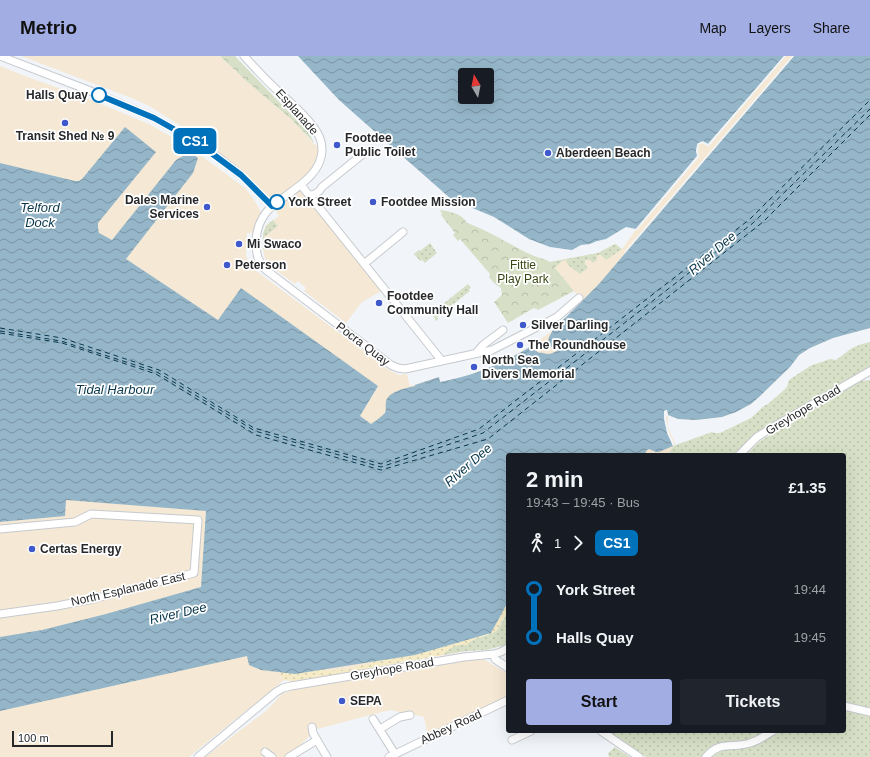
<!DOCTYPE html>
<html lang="en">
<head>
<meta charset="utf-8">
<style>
  :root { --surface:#171b24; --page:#20242c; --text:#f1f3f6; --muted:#9ea1a6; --accent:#a1ade3 }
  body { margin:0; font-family:Helvetica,sans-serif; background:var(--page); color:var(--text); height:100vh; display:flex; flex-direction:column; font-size:15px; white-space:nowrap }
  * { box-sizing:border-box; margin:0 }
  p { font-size:13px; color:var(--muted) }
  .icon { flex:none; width:22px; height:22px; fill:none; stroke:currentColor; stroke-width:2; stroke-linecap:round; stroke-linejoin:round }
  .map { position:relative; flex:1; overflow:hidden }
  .panel { position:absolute; left:506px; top:397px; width:340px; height:280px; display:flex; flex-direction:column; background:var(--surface); border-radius:4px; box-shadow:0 4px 16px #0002 }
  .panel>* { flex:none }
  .badge { padding:0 8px; border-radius:6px; font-size:14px; line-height:26px }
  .needle { width:26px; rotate:350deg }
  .buttons { position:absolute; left:458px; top:12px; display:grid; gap:8px }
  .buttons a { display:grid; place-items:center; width:36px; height:36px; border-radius:4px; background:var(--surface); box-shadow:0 4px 16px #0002; font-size:20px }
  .scale { position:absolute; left:12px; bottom:10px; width:101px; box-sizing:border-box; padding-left:4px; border:2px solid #27282a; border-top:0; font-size:11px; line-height:14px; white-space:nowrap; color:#27282a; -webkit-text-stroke:3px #fff; paint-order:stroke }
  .map>.badge { position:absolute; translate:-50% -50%; box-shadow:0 0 0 2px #fff }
  .legs { display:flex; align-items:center; gap:6px; height:44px; padding:0 20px; font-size:13px }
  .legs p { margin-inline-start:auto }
  .summary { display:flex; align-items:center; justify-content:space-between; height:68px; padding:0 20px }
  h1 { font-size:22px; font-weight:700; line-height:30px }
  .primary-button { display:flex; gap:8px; margin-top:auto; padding:8px 20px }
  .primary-button a { flex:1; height:46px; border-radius:4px; background:var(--accent); color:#111; font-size:16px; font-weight:700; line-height:46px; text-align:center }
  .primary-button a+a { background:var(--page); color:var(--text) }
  ul { padding:0 20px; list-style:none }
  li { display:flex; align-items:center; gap:14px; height:48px; font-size:15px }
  li i { display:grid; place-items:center; width:6px; height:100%; margin:0 5px; background:currentColor }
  li i::after { content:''; width:10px; height:10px; margin:-5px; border:3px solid; border-radius:50%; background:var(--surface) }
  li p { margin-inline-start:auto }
  li:first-child i { background:linear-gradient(#0000 50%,currentColor 0) }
  li:last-child i { background:linear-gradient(currentColor 50%,#0000 0) }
  header { display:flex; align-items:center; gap:24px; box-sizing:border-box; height:56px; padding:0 20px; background:var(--accent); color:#111 }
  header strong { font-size:19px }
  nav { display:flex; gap:22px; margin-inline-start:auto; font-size:14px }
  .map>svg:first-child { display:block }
  .industrial { fill:#f5e9d5 }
  .grass { fill:url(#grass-dots) }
  .sand { fill:url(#sand-dots) }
  .park { fill:url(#park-crowns) }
  .water { fill:url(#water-waves); fill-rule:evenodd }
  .pier { fill:#f1f5f9 }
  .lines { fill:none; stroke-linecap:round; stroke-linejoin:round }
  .ferry { stroke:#08364b; stroke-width:1; stroke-dasharray:5 4; stroke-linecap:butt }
  .minor-casing { stroke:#c6cace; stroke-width:9 }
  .minor { stroke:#fff; stroke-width:7 }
  .line-1-casing { stroke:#fff; stroke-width:9 }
  .line-1 { stroke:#0072bc; stroke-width:6 }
  .stop-1-dot { fill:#fff; stroke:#0072bc; stroke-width:2 }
  .poi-dot { fill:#3f58cb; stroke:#fff; stroke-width:1.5 }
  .labels { text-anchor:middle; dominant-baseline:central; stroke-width:3.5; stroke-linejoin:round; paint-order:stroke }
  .stop-label { font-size:12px; font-weight:bold; fill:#27282a; stroke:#fff; text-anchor:end }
  .street-label { font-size:12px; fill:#27282a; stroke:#fff }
  .poi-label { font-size:12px; font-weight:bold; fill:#27282a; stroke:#fff; text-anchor:start }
  .park-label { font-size:12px; fill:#394715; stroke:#fff }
  .water-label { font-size:13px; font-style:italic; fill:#08364b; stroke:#fff }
</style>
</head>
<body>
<header>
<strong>Metrio</strong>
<nav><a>Map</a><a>Layers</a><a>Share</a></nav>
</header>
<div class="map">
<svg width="870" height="701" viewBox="0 0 870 701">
  <defs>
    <pattern id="grass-dots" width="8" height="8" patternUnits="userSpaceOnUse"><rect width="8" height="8" fill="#d7e0c6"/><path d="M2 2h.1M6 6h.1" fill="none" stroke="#b9c0aa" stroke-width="1.8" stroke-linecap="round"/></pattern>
    <pattern id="sand-dots" width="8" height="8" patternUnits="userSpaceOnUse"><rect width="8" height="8" fill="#f5ebc6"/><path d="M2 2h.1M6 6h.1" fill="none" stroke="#d2caaa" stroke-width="1.8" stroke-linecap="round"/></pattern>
    <pattern id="park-crowns" width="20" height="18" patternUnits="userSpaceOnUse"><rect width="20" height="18" fill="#d7e0c6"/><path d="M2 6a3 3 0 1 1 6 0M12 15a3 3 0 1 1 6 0" fill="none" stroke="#b9c0aa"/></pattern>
    <pattern id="water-waves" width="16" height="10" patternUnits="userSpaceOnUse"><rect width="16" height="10" fill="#95b6c9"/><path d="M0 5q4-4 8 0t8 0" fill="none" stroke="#7a94a3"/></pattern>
  </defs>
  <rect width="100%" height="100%" fill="#f1f5f9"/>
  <!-- industrial -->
  <path class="industrial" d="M21 0H220L245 24 291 63 314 88 322 91V100L301 129 385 233 362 246 346 267 304 235 306 232 298 225 295 228 270 210 265 203 263 193V178L266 169 279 160 272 150 232 108 202 83 149 50 134 43Z
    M784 0H870V272L833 282 810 292 799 299 790 311 759 341 751 348 736 356 722 361 696 364 678 363 668 359V370L670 376 676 389 673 390 668 399H508V546L467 595 308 623 293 625 284 624 189 701H0V10L30 22 82 40 149 68 191 92 245 132 253 142 261 156 252 177H247L246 200 249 207 255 214 389 314 399 319 406 318 407 319 410 330 439 321 440 326 457 323 490 312 530 291 553 274 582 245 550 206 598 197 615 188 622 193 698 87 708 88Z
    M482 602 508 618V640L428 681 424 661 390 654 317 673 295 694 286 701H205L266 655 282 638 300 631Z"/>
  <!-- grass -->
  <path class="grass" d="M273 164 278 170 264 181 270 192 263 193C263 179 261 173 273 164Z
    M430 187 437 197 425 207 422 204 420 205 414 198 419 194 420 195Z
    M615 188 622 193 606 204 601 199H597V204L593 207 590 204H586C583 207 586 210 588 212L580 218 568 209 566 204 562 205 555 212 550 206 598 197Z
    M468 228 471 232 469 233 470 235 437 261 438 264 436 265 432 257Z
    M870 286V311L766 371 749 384 734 399H668L673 390 712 376 715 377H720L751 362 764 350 768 348 784 334 787 331 789 324 810 310 830 303 836 304 852 292 862 288Z
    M870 324V701H646L607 675H844V399H746L760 385 821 349 860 325Z
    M508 554V588L487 594 467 595 442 599C451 593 454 587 466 589 474 581 488 581 497 574 501 571 505 559 508 554Z
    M615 691 630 701H609L608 697Z"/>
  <!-- sand -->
  <path class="sand" d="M508 534V554L498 573 495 576 472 584 466 589C454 587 451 593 442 599L315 622 293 625 284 624 279 616 261 614 265 610 318 613 326 615 351 613 385 602Z"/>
  <!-- park -->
  <path class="park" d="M220 0H235L306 74 310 79 314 87 291 63 245 24Z
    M440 154C449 155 463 158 467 167 490 175 510 189 532 199 538 202 544 202 550 206L574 235 538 254 534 252 508 267 494 246 502 239 501 232 493 226 489 221 490 218 460 183 458 185 453 179 455 177 441 159 442 158Z"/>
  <!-- water -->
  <path class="water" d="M298 0H784L708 88 706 87H698L696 95 698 99 636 173 626 171 606 183 597 185 590 188 581 189 572 194 550 191 529 183 494 161 451 143 339 44ZM465 19H487V41H465Z
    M794 0H870V272L833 282 810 292 799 299 790 311 759 341 751 348 736 356 722 361 696 364 678 363 668 359 667 354 664 355C665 368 668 378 673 390L659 396H656L649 393 646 395 645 399H508V546L491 577 415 599 295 618 261 614 249 609 247 600 0 655V581L42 574 106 558 201 531 206 455 66 444 65 460 0 466V107L75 125H79L82 123 125 71 156 96 98 167V172L99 177 112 184 176 104 190 96 198 102 193 117 126 203 218 264 241 232 378 330 360 360 371 368C375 365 380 362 384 358 387 355 385 350 386 346 387 336 406 332 415 330V329L439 321 440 326C474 320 501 308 530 291L539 297C543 296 545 298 549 298 557 297 564 289 570 285L567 283C562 287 558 292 551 291L548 286 549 281 553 274 598 229Z"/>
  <!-- pier -->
  <path class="pier" d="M784 0H786L785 1 709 90H707L703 87 700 88 699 89 698 95 699 101 637 174 634 175 697 100 696 95 697 89 698 87 703 85 708 88Z
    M792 0H794L625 197 624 196Z
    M667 354 668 361 666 360V363L669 377 675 389 673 390 667 377 664 363V355Z"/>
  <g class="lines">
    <!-- ferry -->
    <path class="ferry" d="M0 272 62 282 159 314 254 372 381 408 479 373 750 163 870 44
      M0 275 61 285 157 316 255 375 381 411 483 377 753 167 870 53
      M0 277 62 287 156 318 256 379 381 414 488 383 763 166 870 59"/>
    <!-- minor casing -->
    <g class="minor-casing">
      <path id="minor" d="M0 0 88 34 154 62 195 85 222 104 241 119 272 150
        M244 0C255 12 266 24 278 35 290 46 312 65 319 80 321 84 322 90 322 95 321 117 299 130 283 142 279 145 274 147 271 151 261 161 256 174 256 187 256 198 258 206 266 214L391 309 398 312 405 313 492 294 557 261 579 242
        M301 129 442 305
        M309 139C315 139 319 137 322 131L363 98
        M364 208 403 176
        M476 297 483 289 503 274
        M739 399 757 381 768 374 870 315
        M0 473 75 466 91 458 198 464 194 517 93 543 57 550 0 558
        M494 598 495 603 508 612
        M844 650 870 656
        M373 663 395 698
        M312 671 313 677 317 684
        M380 673 400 661 410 659
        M601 675 639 701
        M512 684 531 675
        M265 696 272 701
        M198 701 276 636 283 632 291 630 464 601 494 598 501 596 508 592
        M289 701 317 684 327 701
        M389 701 508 644
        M706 701C720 684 732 693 750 687 758 685 766 679 773 675"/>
    </g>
    <!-- minor -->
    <use href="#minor" class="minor"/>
  </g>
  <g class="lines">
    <!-- line-1 casing -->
    <g class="line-1-casing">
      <path id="line-1" d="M99 39 154 62 195 85 241 119 272 150 277 146"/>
    </g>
    <!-- line-1 -->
    <use href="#line-1" class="line-1"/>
  </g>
  <!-- markers -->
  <g class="stop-1-dot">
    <circle cx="99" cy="39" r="7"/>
    <circle cx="277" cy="146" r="7"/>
  </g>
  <g class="poi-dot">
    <circle cx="65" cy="67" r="4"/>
    <circle cx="337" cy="89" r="4"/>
    <circle cx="548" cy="97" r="4"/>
    <circle cx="373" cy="146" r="4"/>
    <circle cx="207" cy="151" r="4"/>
    <circle cx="239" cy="188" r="4"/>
    <circle cx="227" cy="209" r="4"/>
    <circle cx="379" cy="247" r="4"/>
    <circle cx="523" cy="269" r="4"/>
    <circle cx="520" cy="289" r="4"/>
    <circle cx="474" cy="311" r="4"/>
    <circle cx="32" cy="493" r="4"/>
    <circle cx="342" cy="645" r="4"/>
  </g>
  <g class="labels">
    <!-- stop labels -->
    <g class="stop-label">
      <text x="88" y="39">Halls Quay</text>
      <text x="288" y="146" text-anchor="start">York Street</text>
    </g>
    <!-- street labels -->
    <g class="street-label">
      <text transform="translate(297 56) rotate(48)">Esplanade</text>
      <text transform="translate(363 288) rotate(37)">Pocra Quay</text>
      <text transform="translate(803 354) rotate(-31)">Greyhope Road</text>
      <text transform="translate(128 533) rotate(-13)">North Esplanade East</text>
      <text transform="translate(392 613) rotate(-10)">Greyhope Road</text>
      <text transform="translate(451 671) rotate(-25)">Abbey Road</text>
    </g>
    <!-- poi labels -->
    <g class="poi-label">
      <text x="65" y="80" text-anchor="middle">Transit Shed № 9</text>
      <text x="345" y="82">Footdee<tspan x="345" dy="14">Public Toilet</tspan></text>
      <text x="556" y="97">Aberdeen Beach</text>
      <text x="199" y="144" text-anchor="end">Dales Marine<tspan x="199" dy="14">Services</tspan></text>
      <text x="381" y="146">Footdee Mission</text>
      <text x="247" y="188">Mi Swaco</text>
      <text x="235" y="209">Peterson</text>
      <text x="387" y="240">Footdee<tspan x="387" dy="14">Community Hall</tspan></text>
      <text x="531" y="269">Silver Darling</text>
      <text x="528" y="289">The Roundhouse</text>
      <text x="482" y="304">North Sea<tspan x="482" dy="14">Divers Memorial</tspan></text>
      <text x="40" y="493">Certas Energy</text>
      <text x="350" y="645">SEPA</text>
    </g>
    <!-- park labels -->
    <g class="park-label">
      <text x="523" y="209">Fittie<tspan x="523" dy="14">Play Park</tspan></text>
    </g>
    <!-- water labels -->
    <g class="water-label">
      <text x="40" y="151">Telford<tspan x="40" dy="15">Dock</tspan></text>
      <text transform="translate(712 197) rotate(-41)">River Dee</text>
      <text x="115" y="333">Tidal Harbour</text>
      <text transform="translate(468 409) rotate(-41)">River Dee</text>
      <text transform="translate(178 557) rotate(-13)">River Dee</text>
    </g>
  </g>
</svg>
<div class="buttons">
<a><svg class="needle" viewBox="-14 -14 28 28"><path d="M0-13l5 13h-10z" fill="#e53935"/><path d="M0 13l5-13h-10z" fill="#9ea1a6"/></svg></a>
</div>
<div class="scale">100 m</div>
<b class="badge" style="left:195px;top:85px;background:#0072bc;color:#fff">CS1</b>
<section class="panel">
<div class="summary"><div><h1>2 min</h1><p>19:43 – 19:45 · Bus</p></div><b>£1.35</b></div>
<div class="legs"><svg class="icon" aria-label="walk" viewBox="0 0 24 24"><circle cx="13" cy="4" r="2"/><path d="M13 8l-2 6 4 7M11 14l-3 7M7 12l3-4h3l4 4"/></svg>1<svg class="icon" aria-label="forward" viewBox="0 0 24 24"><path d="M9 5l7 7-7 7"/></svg><b class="badge" style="background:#0072bc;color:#fff">CS1</b></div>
<ul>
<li><i style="color:#0072bc"></i><b>York Street</b><p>19:44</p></li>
<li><i style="color:#0072bc"></i><b>Halls Quay</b><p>19:45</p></li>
</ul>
<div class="primary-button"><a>Start</a><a>Tickets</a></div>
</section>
</div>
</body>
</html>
